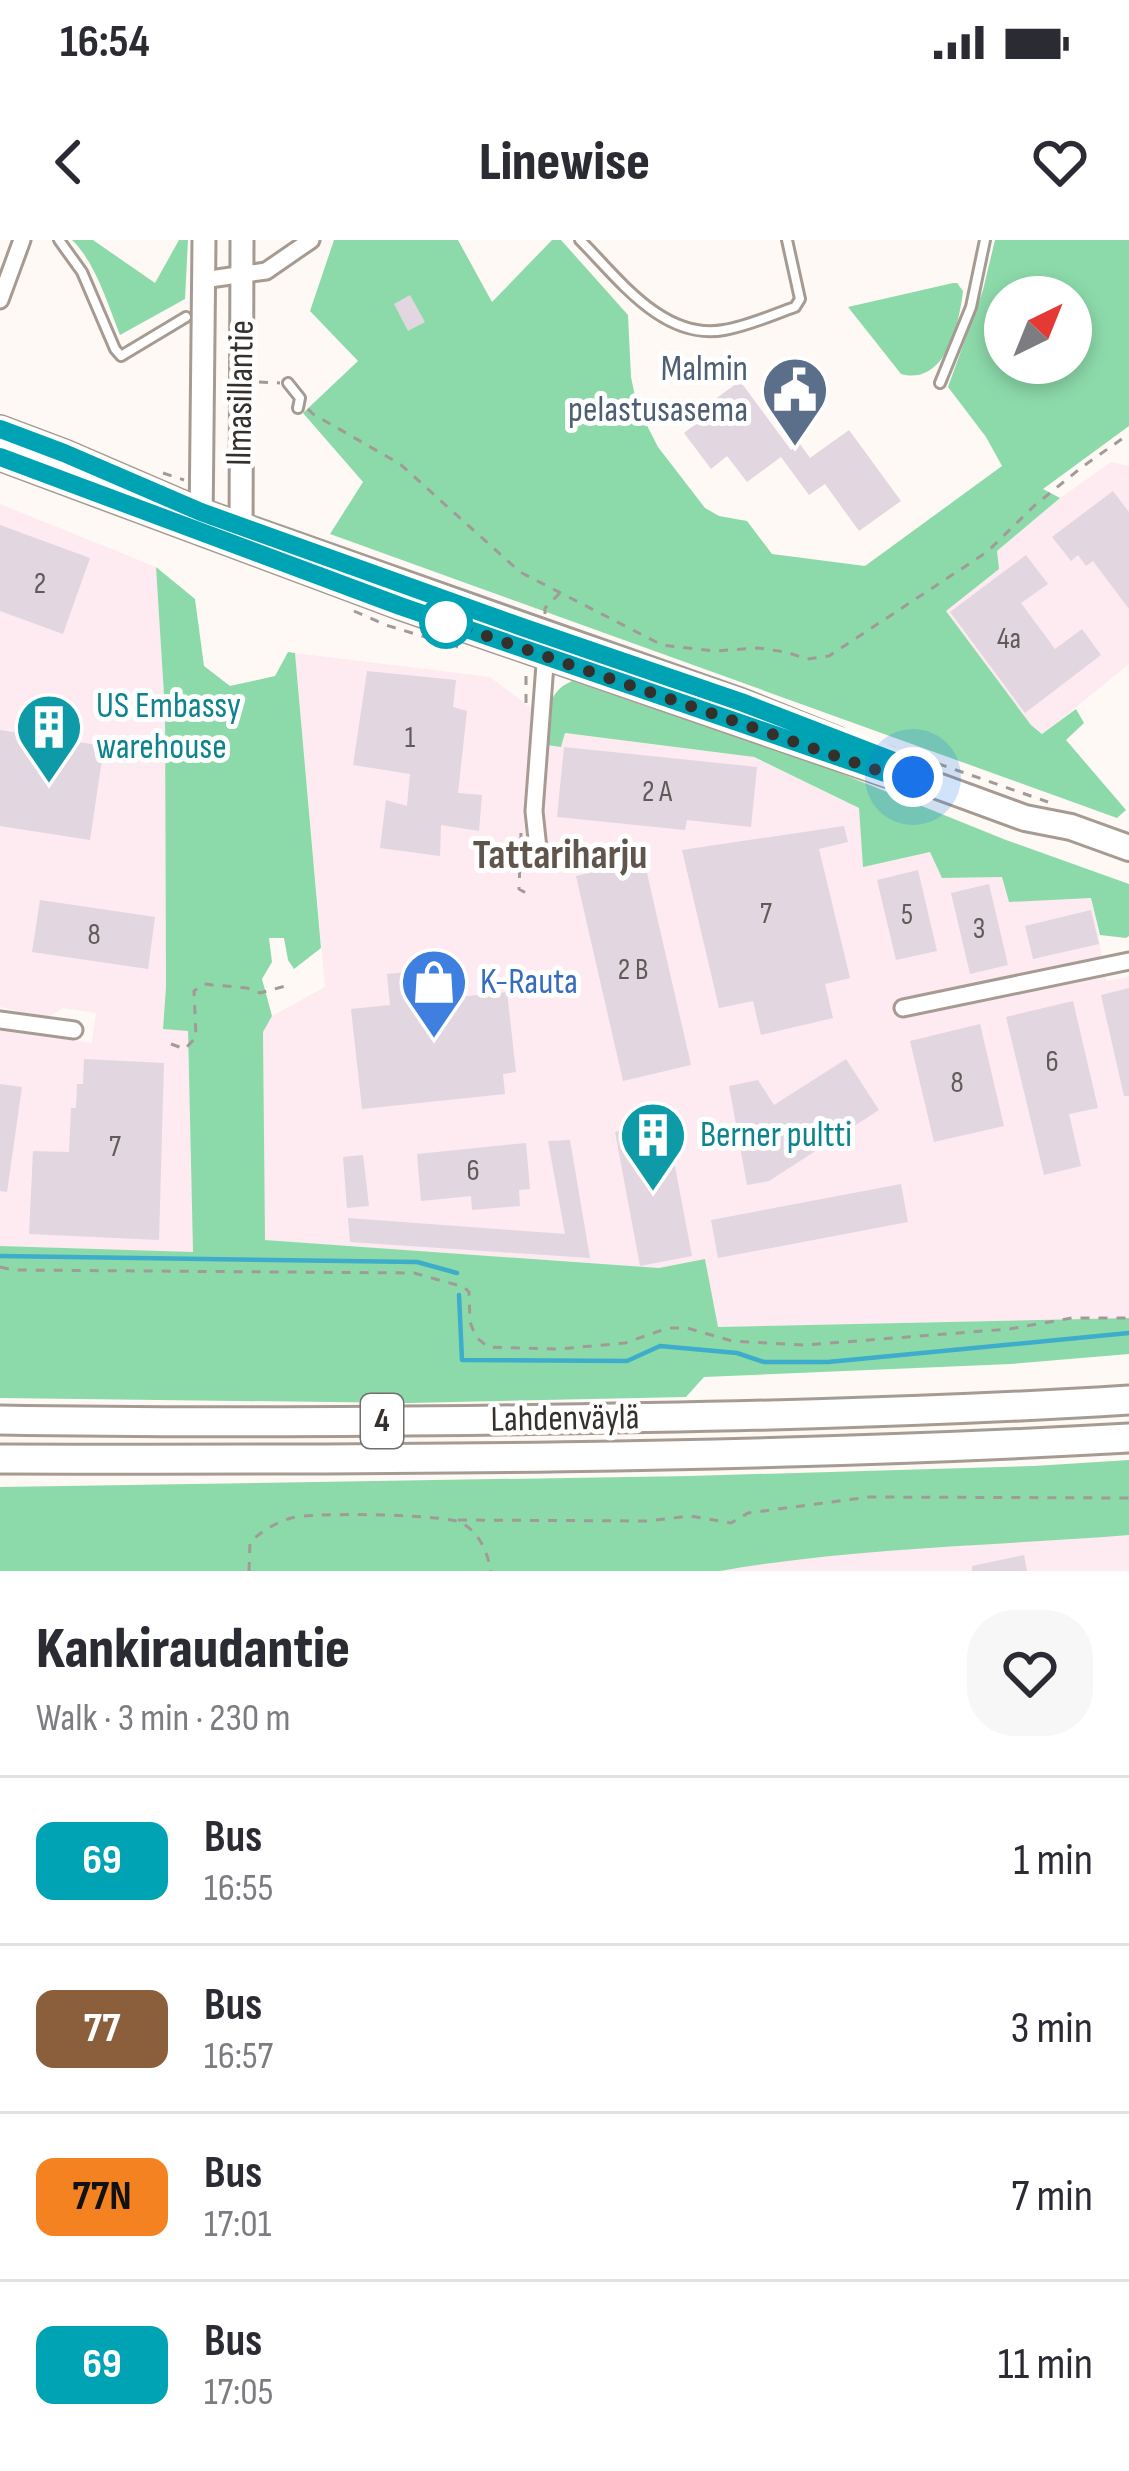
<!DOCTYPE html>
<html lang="en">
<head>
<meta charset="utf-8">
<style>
  :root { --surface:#fff; --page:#f7f7f7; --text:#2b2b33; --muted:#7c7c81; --line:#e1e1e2 }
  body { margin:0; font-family:"Sofia Sans Condensed",sans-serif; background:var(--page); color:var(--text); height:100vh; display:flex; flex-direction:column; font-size:45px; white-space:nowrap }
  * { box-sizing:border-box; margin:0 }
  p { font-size:39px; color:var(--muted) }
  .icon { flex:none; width:66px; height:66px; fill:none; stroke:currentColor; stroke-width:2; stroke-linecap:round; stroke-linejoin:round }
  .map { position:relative; height:1331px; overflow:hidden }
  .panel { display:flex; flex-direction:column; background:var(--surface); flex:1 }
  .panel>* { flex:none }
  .badge { padding:0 24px; border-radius:18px; font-size:42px; line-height:78px }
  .needle { width:78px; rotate:43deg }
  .controls { position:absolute; left:984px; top:36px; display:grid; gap:24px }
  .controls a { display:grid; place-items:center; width:108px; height:108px; border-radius:50%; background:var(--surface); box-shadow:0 6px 18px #0003; font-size:60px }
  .you { position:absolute; width:60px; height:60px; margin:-30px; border:9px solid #fff; border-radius:50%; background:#1a73e8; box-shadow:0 0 0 18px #1a73e833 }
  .map>.badge { position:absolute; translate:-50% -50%; box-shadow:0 0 0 6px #fff }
  .round { display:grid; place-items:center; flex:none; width:126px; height:126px; border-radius:48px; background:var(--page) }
  .overview { display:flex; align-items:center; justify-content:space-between; height:204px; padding:0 36px }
  h1 { font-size:57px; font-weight:800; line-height:90px }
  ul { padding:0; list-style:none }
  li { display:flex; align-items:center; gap:36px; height:168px; padding:0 36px; border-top:3px solid var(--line) }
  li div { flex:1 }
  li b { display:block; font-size:45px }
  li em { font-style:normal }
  li .badge { min-width:132px; font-weight:700; text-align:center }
  .status { display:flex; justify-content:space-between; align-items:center; height:84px; padding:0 60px; background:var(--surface); direction:ltr }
  .status svg { height:33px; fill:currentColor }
  header { display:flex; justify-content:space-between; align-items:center; height:156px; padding:0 36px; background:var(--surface); font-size:54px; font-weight:800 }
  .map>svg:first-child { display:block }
  .industrial { fill:#feeaf1 }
  .green { fill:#8cdaaa; fill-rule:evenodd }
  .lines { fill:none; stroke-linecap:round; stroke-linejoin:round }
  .stream { stroke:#3eaccb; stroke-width:4.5 }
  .building { fill:#e2d6e0 }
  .lane-casing { stroke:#a69b92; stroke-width:14 }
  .street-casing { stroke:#a69b92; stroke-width:21 }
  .secondary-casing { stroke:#a69b92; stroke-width:27 }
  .primary-casing { stroke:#a69b92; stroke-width:30 }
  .highway-casing { stroke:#a69b92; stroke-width:33 }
  .path { stroke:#a09b97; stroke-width:3; stroke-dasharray:9 9; stroke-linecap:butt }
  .lane { stroke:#fff; stroke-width:8 }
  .street { stroke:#fff; stroke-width:15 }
  .secondary { stroke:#fff; stroke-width:21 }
  .primary { stroke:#fff; stroke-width:24 }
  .highway { stroke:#fff; stroke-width:27 }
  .line-casing { stroke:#fff; stroke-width:27 }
  .line { stroke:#00a3b4; stroke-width:18 }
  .walk { stroke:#35302c; stroke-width:12; stroke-dasharray:0 21.6 }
  .stop-dot { fill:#fff; stroke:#00a3b4; stroke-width:6 }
  .labels { text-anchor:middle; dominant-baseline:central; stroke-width:10; stroke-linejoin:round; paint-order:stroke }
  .number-label { font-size:30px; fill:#605a59 }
  .shield { fill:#fff; stroke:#726e6b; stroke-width:3 }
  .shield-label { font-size:33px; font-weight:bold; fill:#35302c }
  .service-label { font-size:36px; fill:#4e5e75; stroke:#fff; text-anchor:end }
  .street-label { font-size:36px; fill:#35302c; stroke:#fff }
  .culture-label { font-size:36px; fill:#0d838f; stroke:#fff; text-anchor:start }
  .shop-label { font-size:36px; fill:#366cbe; stroke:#fff; text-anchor:start }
  .quarter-label { font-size:42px; font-weight:bold; fill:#5f554d; stroke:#fff }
</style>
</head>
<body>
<div class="status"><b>16:54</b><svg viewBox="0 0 49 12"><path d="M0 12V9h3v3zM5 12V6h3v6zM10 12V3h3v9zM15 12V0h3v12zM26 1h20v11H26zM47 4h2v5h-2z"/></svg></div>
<header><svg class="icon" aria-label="back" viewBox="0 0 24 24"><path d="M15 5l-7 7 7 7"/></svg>Linewise<svg class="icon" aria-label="heart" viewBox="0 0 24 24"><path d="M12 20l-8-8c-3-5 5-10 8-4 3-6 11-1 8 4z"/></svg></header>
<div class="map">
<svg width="1129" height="1331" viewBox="0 0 1129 1331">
  <rect width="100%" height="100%" fill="#fef9f5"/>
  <!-- industrial -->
  <path class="industrial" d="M1111 222 1129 226V424L1043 494 1031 485 946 371 998 329 997 311 1060 258Z
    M0 264 156 327 165 471 166 747 163 788 188 790 193 1013 0 1006V788L92 803 96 773 63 768 46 778 0 767Z
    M295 413 490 437 564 493 753 517 859 568 931 612 943 638 1002 637 1009 662 1092 657 1106 741 1129 737V1078L717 1087 705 1020 659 1028 264 1000 263 791 272 776 325 747Z
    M1129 1295V1331H720L767 1323 913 1307Z"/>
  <!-- green -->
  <path class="green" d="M72 0H93L155 43 179 0H188L185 59 120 95C108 65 96 23 72 0Z
    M334 0H458L492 62 552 0H561L628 75 631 137 637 166 658 207 705 268 719 276 747 281 772 314 865 326 1002 226 986 197 948 147 983 50 995 0H1129V186L1043 249 1060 258 997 311 999 329 946 371 1031 485 1042 494 1076 469 1084 483 1066 500 1126 570 1117 578 330 294 363 242 303 173 358 121 310 71ZM1005 57H1071V123H1005Z
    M953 43H957L963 51C959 84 946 146 901 134L848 67Z
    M156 327 195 359 204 426 230 446 275 436 288 412 295 413 321 708 294 729 288 720 284 698H269L272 722 262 739 272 776 263 792 265 1000 659 1028 705 1019 718 1087 1129 1078V1114L1011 1124 704 1137 686 1157 409 1163 0 1158V1006L193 1012 188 791 163 789 166 747 165 471Z
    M572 441 830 529 1006 600 1129 644V696L1126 698 1100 695 1091 658 1009 662 1002 637 942 638 930 612 863 627 859 568 754 517 565 493 561 507 546 505C548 478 544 453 572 441Z
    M1129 1220V1295C992 1306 856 1307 720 1331H0V1247L689 1236 1034 1226Z"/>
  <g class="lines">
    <!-- stream -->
    <path class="stream" d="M0 1016 417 1022 457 1033
      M459 1055 462 1120 627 1121 660 1106 737 1113 764 1122H828L1129 1093"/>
  </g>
  <!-- building -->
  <path class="building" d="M410 55 425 82 408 91 394 64Z
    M740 141 791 210 800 204 810 218 849 190 901 261 859 291 825 244 809 255 781 217 747 242 727 216 711 229 684 193 701 180 696 173Z
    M1113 251 1129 272V369L1093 321 1086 326 1078 315 1071 321 1052 297Z
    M0 285 90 318 63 394 0 371Z
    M1026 315 1048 344 1021 363 1055 409 1082 389 1101 415 1025 473 950 372Z
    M367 431 456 440 453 467 467 471 458 553 482 555 479 591 441 585 440 616 380 608 386 560 407 566 410 534 353 525Z
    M0 490 104 506 90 600 0 586Z
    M564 507 757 527 751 587 687 580 685 590 557 577Z
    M844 586 848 602 819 609 850 738 825 744 833 778 761 795 753 761 719 768 682 610Z
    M644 620 691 825 623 841 576 636Z
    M918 630 937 711 896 720 877 640Z
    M989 644 1008 725 970 734 951 653Z
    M40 660 155 677 148 729 32 712Z
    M1091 670 1099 704 1033 719 1025 686Z
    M435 729 438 759 507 752 516 832 503 834 505 854 362 869 351 769 390 765 387 734Z
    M1129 748V856H1124L1101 755Z
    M1073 761 1098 868 1069 874 1081 926 1044 935 1006 777Z
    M980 784 1004 886 934 902 910 801Z
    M84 819 164 823 159 1000 29 994 33 911 69 912 71 868H76L77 844H83Z
    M846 819 879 870 769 941 747 945 729 846 758 840 774 865Z
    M0 844 22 847 7 952 0 951Z
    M666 879 692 1016 640 1026 615 892Z
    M570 900 590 1018 350 1002 348 978 565 994 548 901Z
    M526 903 530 949 519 950 520 966 472 970 471 956 421 961 417 914Z
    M363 915 369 966 347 968 343 917Z
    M901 944 908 982 718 1018 711 980Z
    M1024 1315 1027 1331H972V1326Z"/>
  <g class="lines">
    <!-- lane casing -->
    <g class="lane-casing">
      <path id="lane" d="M59 0 82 32 115 109 121 116 186 77
        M580 0C618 38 663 101 724 90 748 86 772 75 795 67L800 59 787 0
        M288 143 300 158 298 168
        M940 143 971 67 985 0"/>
    </g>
    <!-- street casing -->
    <g class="street-casing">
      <path id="street" d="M203 40 266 31 311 0
        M0 60 22 0
        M539 618 534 571 546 411
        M903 768 1129 721
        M0 780 74 790"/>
    </g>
    <!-- secondary casing -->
    <g class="secondary-casing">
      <path id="secondary" d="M201 287 204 0
        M241 299 242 0"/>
    </g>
    <!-- primary casing -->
    <g class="primary-casing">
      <path id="primary" d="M0 189 64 213 201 272 741 462 836 500
        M0 217 400 366 891 535 913 537 1025 578 1071 587 1129 608"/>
    </g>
    <!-- highway casing -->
    <g class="highway-casing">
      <path id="highway" d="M0 1180C167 1183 334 1182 501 1180 711 1177 920 1173 1129 1160
        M0 1219C377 1220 753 1219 1129 1198"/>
    </g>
    <!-- path -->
    <path class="path" d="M259 142 280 143
      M308 169 313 174 400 224 520 332 662 405 714 411 758 408 786 412 807 419 829 416 987 312 1034 266 1082 227 1129 194
      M163 233 184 240
      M354 371 386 385 458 407
      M545 374V368L559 354
      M526 463V431
      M853 494 1048 562
      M521 593 519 649 526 653
      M171 804 185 809 196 797 194 751 204 744 247 748 260 753 289 745
      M0 1027 13 1030 414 1033 464 1047 469 1052 470 1082 476 1097 488 1107 559 1109 625 1103 668 1088H687L732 1101 805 1105 1009 1089 1072 1078H1129
      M458 1280 647 1281 690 1276 731 1283 748 1273 869 1257 1129 1258
      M249 1331 250 1302C262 1291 275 1283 291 1278 311 1272 447 1274 462 1283 480 1294 487 1311 491 1331"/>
    <!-- lane -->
    <use href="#lane" class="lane"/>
    <!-- street -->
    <use href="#street" class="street"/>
    <!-- secondary -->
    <use href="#secondary" class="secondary"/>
    <!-- primary -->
    <use href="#primary" class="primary"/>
    <!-- highway -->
    <use href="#highway" class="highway"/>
  </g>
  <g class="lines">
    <!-- line casing -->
    <g class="line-casing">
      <path id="line" d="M0 189 64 213 201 272 522 387 741 462 896 522 913 537 891 535 400 366 0 217"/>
    </g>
    <!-- line -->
    <use href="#line" class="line"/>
    <!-- walk -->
    <path class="walk" d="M446 382 891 535 913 537"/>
  </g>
  <!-- icons -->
  <defs>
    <g id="civic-pin" transform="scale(3.45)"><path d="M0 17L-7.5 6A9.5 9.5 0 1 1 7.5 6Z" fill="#5c6f8a" stroke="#fff"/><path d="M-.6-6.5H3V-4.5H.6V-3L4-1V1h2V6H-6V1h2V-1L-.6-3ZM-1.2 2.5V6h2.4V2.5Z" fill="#fff"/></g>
    <g id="building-pin" transform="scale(3.45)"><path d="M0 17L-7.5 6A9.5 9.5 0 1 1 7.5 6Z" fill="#0f9aa8" stroke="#fff"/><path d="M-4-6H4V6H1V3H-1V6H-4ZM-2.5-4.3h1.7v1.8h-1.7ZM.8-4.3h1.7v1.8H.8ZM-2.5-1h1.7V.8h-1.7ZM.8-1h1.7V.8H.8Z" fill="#fff"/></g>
    <g id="shop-pin" transform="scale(3.45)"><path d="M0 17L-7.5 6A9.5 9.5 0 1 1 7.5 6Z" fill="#3f7fe0" stroke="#fff"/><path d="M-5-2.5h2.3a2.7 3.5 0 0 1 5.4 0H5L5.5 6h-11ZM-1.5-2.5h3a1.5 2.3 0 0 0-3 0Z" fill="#fff"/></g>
  </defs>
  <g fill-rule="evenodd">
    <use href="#civic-pin" x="795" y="150"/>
    <use href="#building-pin" x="49" y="487"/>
    <use href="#shop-pin" x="434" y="742"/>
    <use href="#building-pin" x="653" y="895"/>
  </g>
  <!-- markers -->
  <circle class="stop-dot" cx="446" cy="382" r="24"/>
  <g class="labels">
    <!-- number labels -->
    <g class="number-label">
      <text x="40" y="344">2</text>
      <text x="1009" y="399">4a</text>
      <text x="410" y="498">1</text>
      <text x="657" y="552">2 A</text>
      <text x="766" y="674">7</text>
      <text x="907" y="675">5</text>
      <text x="979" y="689">3</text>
      <text x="94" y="695">8</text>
      <text x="633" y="730">2 B</text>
      <text x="1052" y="822">6</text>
      <text x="957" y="843">8</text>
      <text x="115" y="907">7</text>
      <text x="473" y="931">6</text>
    </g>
    <!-- shield labels -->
    <rect class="shield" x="361" y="1154" width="42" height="54" rx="9"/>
    <g class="shield-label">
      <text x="382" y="1181">4</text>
    </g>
    <!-- service labels -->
    <g class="service-label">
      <text x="748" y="129">Malmin<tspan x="748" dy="41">pelastusasema</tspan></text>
    </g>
    <!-- street labels -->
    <g class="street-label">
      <text transform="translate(241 153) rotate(-89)">Ilmasillantie</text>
      <text transform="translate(565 1179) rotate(-1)">Lahdenväylä</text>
    </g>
    <!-- culture labels -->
    <g class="culture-label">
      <text x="96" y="466">US Embassy<tspan x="96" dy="41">warehouse</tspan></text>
      <text x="700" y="895">Berner pultti</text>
    </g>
    <!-- shop labels -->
    <g class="shop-label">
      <text x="480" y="742">K-Rauta</text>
    </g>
    <!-- quarter labels -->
    <g class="quarter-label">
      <text x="560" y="615">Tattariharju</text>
    </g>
  </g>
</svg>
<div class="controls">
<a><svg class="needle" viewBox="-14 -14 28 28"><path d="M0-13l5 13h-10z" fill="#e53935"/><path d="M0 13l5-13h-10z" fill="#7c7c81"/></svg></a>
</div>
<div class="you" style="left:913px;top:537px"></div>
</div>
<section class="panel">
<div class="overview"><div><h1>Kankiraudantie</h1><p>Walk · 3 min · 230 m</p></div><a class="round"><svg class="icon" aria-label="heart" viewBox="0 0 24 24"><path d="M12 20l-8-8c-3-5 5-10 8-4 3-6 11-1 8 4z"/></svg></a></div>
<ul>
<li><span class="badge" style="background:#00a3b4;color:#fff">69</span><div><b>Bus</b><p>16:55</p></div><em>1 min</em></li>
<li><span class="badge" style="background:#8b5e3c;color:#fff">77</span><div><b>Bus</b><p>16:57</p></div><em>3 min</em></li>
<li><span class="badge" style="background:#f58220;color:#111">77N</span><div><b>Bus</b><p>17:01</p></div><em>7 min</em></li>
<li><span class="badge" style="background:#00a3b4;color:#fff">69</span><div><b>Bus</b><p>17:05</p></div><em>11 min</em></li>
</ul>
</section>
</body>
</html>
